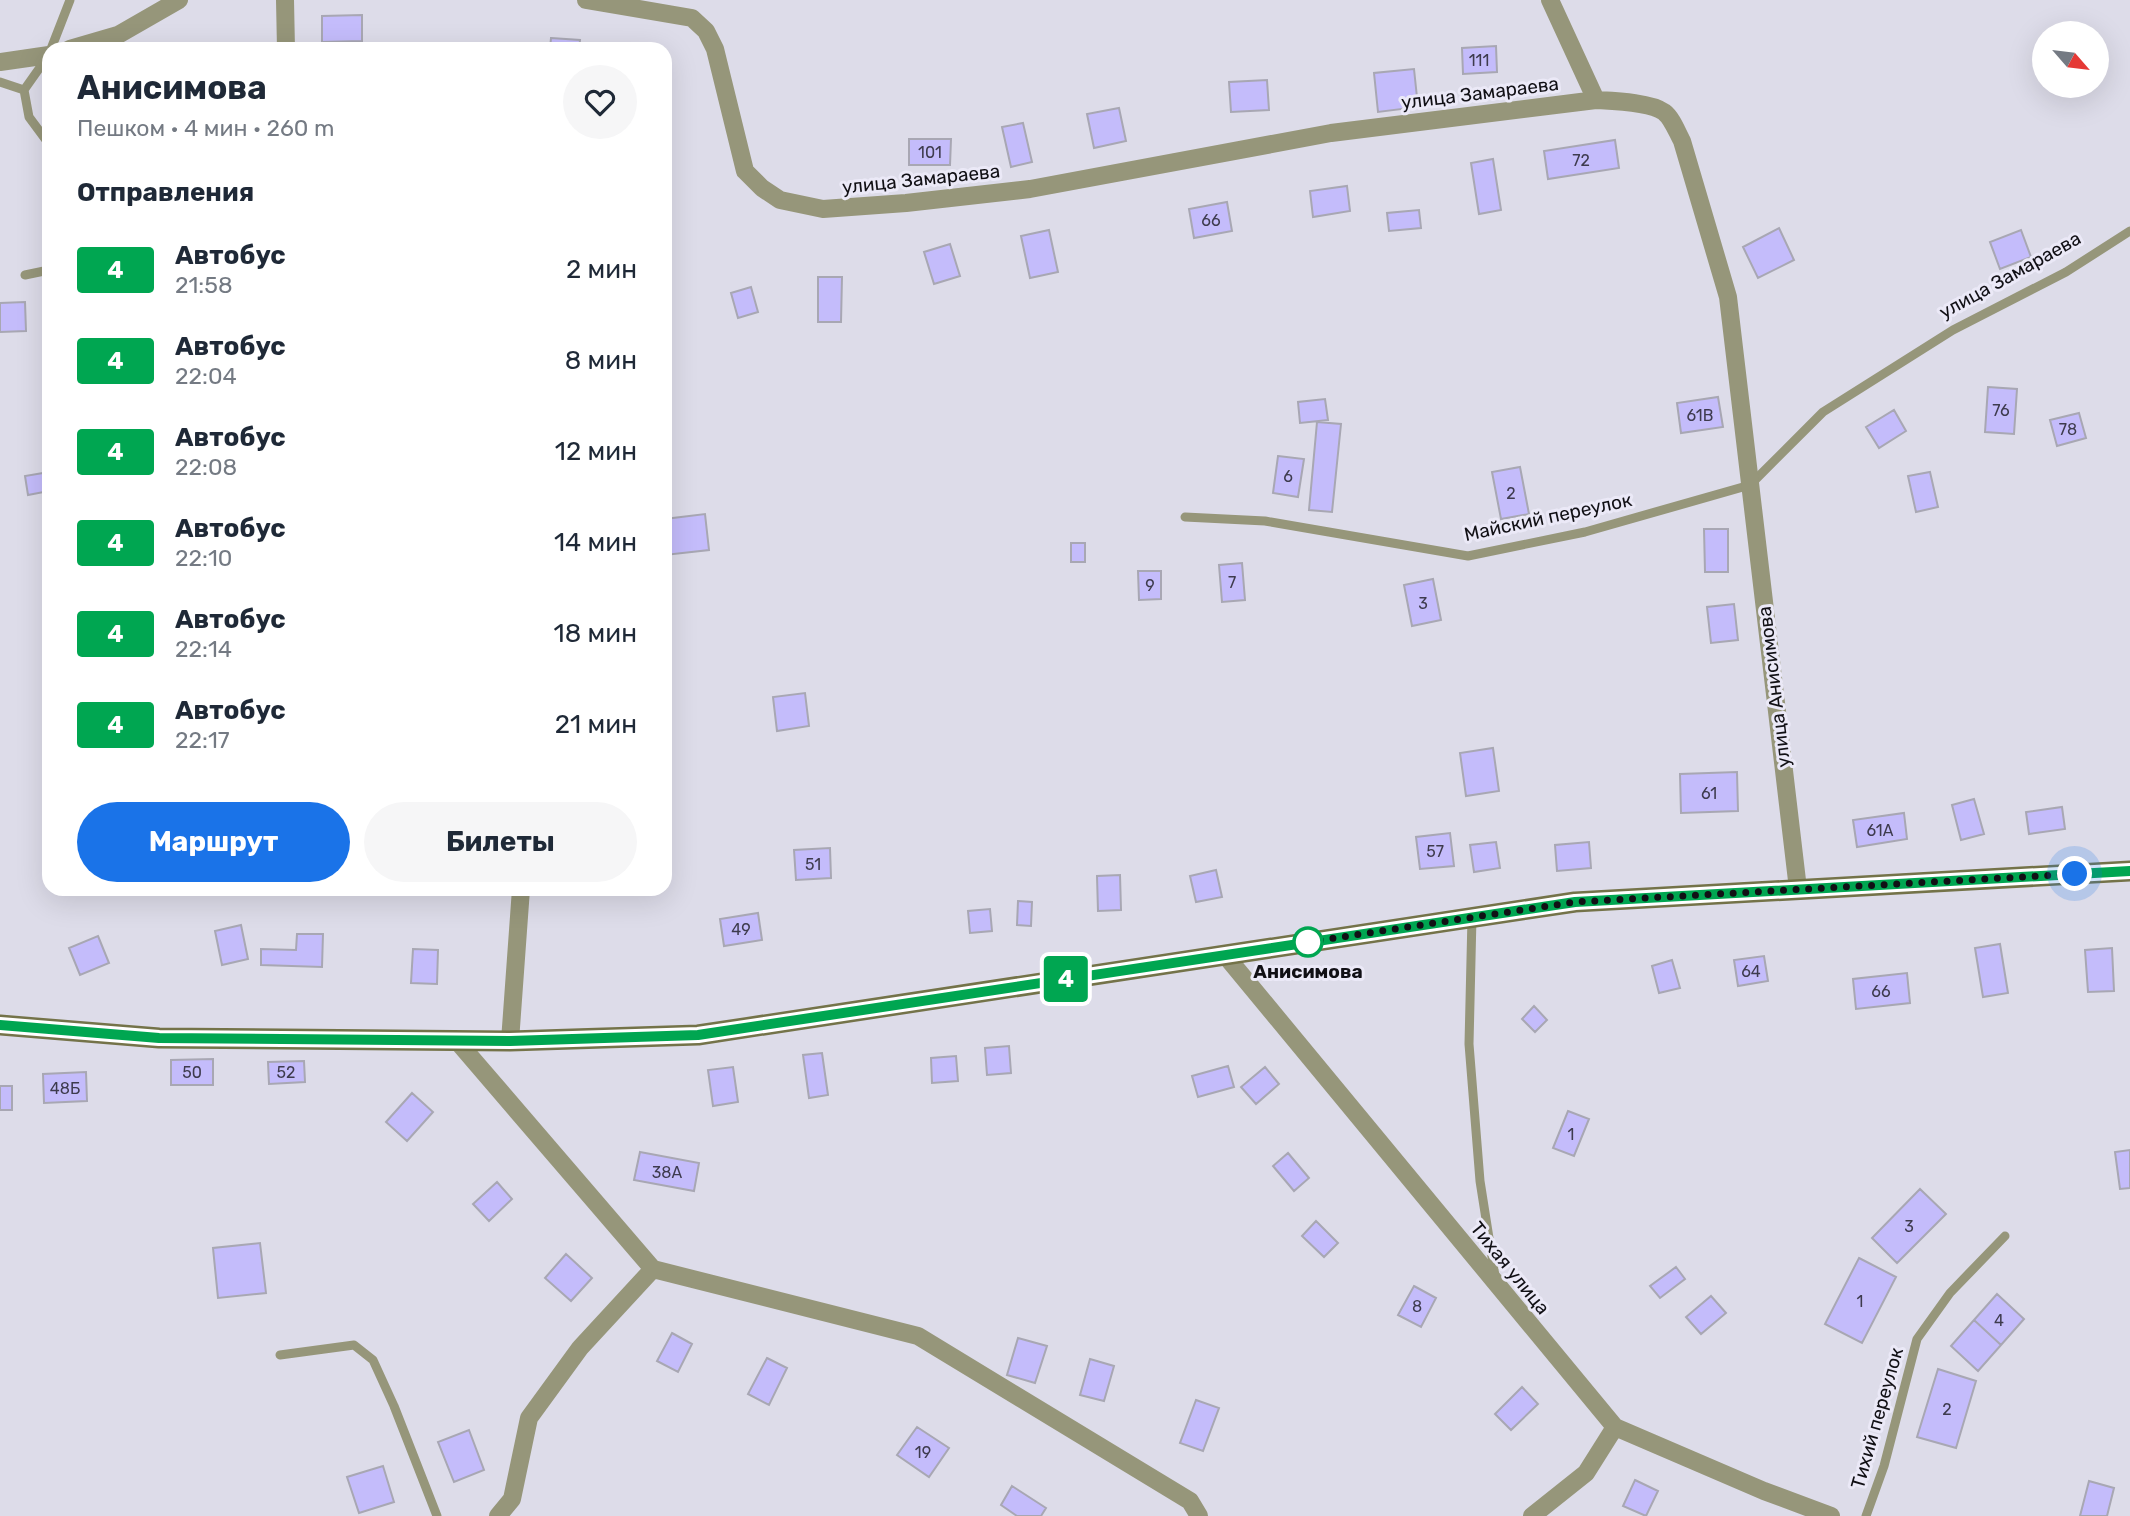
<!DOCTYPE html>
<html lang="ru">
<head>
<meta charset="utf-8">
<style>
  :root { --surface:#fff; --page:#f6f6f7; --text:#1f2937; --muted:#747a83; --accent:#1a73e8 }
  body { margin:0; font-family:Rubik,sans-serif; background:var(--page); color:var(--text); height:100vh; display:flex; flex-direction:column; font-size:26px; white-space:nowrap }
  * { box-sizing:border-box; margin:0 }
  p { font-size:23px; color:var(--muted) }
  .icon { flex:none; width:38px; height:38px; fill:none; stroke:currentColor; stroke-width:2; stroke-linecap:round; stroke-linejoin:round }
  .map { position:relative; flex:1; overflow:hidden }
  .side { position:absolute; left:42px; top:42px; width:630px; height:854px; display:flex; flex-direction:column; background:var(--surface); border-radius:21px; box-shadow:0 7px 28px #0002 }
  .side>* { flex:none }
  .badge { padding:0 14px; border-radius:5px; font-size:24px; line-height:46px }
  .needle { width:46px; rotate:118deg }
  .controls { position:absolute; left:2032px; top:21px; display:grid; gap:14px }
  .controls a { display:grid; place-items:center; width:77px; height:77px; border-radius:50%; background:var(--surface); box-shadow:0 7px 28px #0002; font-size:35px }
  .you { position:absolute; width:35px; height:35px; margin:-18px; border:5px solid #fff; border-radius:50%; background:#1a73e8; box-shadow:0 0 0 10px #1a73e833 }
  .map>.badge { position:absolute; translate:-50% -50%; box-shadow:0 0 0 4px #fff }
  h2 { padding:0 35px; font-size:26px; line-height:63px }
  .round { display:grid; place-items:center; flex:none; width:74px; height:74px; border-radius:37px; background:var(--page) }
  .headline { display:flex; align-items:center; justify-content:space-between; height:119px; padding:0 35px }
  h1 { font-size:33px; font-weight:700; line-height:52px }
  .primary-button { display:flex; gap:14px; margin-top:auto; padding:14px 35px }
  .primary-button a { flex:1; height:80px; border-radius:42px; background:var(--accent); color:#fff; font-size:28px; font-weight:700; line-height:80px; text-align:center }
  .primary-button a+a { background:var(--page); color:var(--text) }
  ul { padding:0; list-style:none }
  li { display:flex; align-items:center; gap:21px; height:91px; padding:0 35px }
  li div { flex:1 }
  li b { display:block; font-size:26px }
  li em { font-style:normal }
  li .badge { min-width:77px; font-weight:700; text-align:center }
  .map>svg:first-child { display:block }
  .building { fill:#c4bcfb; stroke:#a8a7b3; stroke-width:2 }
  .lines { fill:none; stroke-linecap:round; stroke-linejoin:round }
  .lane { stroke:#96967a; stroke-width:9 }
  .street { stroke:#96967a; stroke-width:18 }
  .secondary { stroke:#747349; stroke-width:21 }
  .line-casing { stroke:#fff; stroke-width:16 }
  .line { stroke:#00a651; stroke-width:10 }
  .walk { stroke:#111015; stroke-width:7; stroke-dasharray:0 12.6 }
  .stop-dot { fill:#fff; stroke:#00a651; stroke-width:3.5 }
  .labels { text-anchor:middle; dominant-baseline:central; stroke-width:6; stroke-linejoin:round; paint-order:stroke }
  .number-label { font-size:16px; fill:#3e3b4e }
  .street-label { font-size:19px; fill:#111015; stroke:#ebe9f7 }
  .stop-label { font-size:19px; font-weight:bold; fill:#111015; stroke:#ebe9f7 }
</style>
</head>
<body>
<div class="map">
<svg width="2130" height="1516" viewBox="0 0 2130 1516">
  <rect width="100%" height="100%" fill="#dddce9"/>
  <!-- building -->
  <path class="building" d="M362 15V41L322 42V16Z
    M551 38 580 40 579 49H550Z
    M1496 46 1497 72 1463 74 1462 48Z
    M1414 69 1418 107 1378 112 1374 73Z
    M1267 80 1269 110 1231 112 1229 82Z
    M1119 108 1126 141 1094 148 1087 114Z
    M1023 123 1032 162 1011 167 1002 127Z
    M909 139H951L950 165H909Z
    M1615 140 1619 168 1548 179 1544 151Z
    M1493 159 1501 210 1479 214 1471 163Z
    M1347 186 1350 211 1313 217 1310 191Z
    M1227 202 1232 231 1194 238 1189 209Z
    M1419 210 1421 228 1389 231 1387 213Z
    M1779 228 1794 260 1758 278 1743 247Z
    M1049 230 1058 272 1030 278 1021 236Z
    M2021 230 2031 257 2000 269 1990 242Z
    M950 244 960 276 934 284 924 252Z
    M818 277H842L841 322H818Z
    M751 287 758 312 738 318 731 293Z
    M25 302 26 331 0 332V303Z
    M1988 387 2017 389 2014 434 1985 432Z
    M1718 397 1723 427 1681 433 1677 403Z
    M1325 399 1328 420 1300 423 1298 402Z
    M1894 410 1906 431 1879 448 1866 427Z
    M2079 413 2086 438 2057 446 2050 420Z
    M1317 422 1341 424 1332 512 1309 510Z
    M1278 456 1304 459 1298 497 1273 493Z
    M1520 467 1529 514 1501 519 1492 472Z
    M49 472V491L28 495 25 476Z
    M1930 472 1938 507 1916 512 1908 476Z
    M705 514 709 550 665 555V519Z
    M1704 529H1728V572H1705Z
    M1071 543H1085V562H1071Z
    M1242 563 1245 600 1222 602 1219 565Z
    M1138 571H1161V599L1139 600Z
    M1433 579 1441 620 1412 626 1404 585Z
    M1734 604 1738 640 1711 643 1707 607Z
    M805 693 809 726 777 731 773 697Z
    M1493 748 1499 791 1466 796 1460 753Z
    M1737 772 1738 811 1681 813 1680 774Z
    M1974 799 1984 834 1961 840 1952 805Z
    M2062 807 2065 829 2029 834 2026 812Z
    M1904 813 1907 839 1857 847 1853 820Z
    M1450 833 1454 866 1420 869 1416 837Z
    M1496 842 1500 868 1474 872 1470 845Z
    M1589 842 1591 868 1557 871 1555 845Z
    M830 848 831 878 796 880 794 850Z
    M1216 870 1222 897 1196 902 1190 876Z
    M1120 875 1121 910 1098 911 1097 876Z
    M1018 901 1032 902 1031 926 1017 925Z
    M990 909 992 931 970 933 968 911Z
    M758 913 762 940 724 946 720 919Z
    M241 925 248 959 222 965 215 931Z
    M297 934H323L322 967 261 965V949L296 950Z
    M98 936 109 963 80 975 69 948Z
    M2000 944 2008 993 1983 997 1975 948Z
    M2112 948 2114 991 2088 992 2085 950Z
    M413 949 438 950 437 984 411 983Z
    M1764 956 1768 981 1738 986 1734 960Z
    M1672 960 1680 988 1659 993 1652 966Z
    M1907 973 1910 1003 1856 1009 1853 979Z
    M1534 1006 1547 1020 1535 1032 1522 1019Z
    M1009 1046 1011 1073 987 1075 985 1048Z
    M822 1053 828 1095 809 1098 803 1055Z
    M956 1056 958 1081 932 1083 931 1058Z
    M213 1059V1085H171V1060Z
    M304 1061 305 1082 269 1084 268 1062Z
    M1228 1066 1234 1087 1198 1097 1192 1076Z
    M733 1067 738 1102 713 1106 708 1070Z
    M1265 1067 1279 1084 1256 1104 1241 1087Z
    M86 1072 87 1101 44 1103 43 1074Z
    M0 1086H12V1110H0Z
    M412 1093 433 1112 407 1141 386 1122Z
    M1568 1111 1589 1119 1574 1156 1553 1148Z
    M2130 1150V1188L2120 1189 2115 1152Z
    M640 1152 699 1163 694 1191 634 1180Z
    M1288 1153 1309 1178 1294 1191 1273 1166Z
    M497 1182 512 1199 489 1221 473 1204Z
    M1920 1189 1946 1214 1897 1263 1872 1238Z
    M1316 1221 1338 1243 1324 1257 1302 1236Z
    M260 1243 266 1293 218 1298 213 1248Z
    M566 1254 592 1278 571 1301 545 1278Z
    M1859 1258 1896 1277 1862 1343 1825 1324Z
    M1676 1267 1685 1279 1660 1298 1650 1286Z
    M1414 1286 1436 1298 1421 1327 1398 1315Z
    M1997 1294 2024 1319 2001 1345 1974 1320Z
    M1711 1296 1726 1313 1701 1334 1686 1317Z
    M1974 1320 2001 1345 1978 1371 1951 1346Z
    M672 1333 692 1344 678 1372 657 1361Z
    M1018 1338 1047 1346 1035 1383 1007 1375Z
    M767 1358 787 1368 769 1405 748 1394Z
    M1090 1359 1114 1366 1104 1401 1080 1395Z
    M1938 1369 1976 1381 1956 1448 1917 1437Z
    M1522 1387 1538 1404 1511 1430 1495 1414Z
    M1196 1400 1219 1408 1203 1451 1180 1443Z
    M917 1427 949 1448 929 1477 897 1455Z
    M469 1430 484 1470 454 1482 438 1442Z
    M383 1466 394 1502 359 1513 347 1477Z
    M1635 1480 1658 1491 1646 1516 1623 1506Z
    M2089 1481 2114 1488 2107 1516H2080Z
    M1012 1486 1046 1508 1041 1516H1017L1001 1505Z"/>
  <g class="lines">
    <!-- lane -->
    <path class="lane" d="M51 49 70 0
      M48 56 24 90 29 117 49 144
      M0 82 24 90
      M25 275 49 270
      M1185 517 1265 521 1468 556 1585 532 1750 485 1823 412 1953 330 2066 272 2130 231
      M1472 917 1469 1044 1480 1181 1495 1276
      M280 1355 354 1345 373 1360 394 1406 437 1516
      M1866 1516 1884 1466 1917 1339 1950 1293 2005 1236"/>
    <!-- street -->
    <path class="street" d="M285 0 286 49
      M586 0 692 18 706 31 715 49 745 171 762 188 780 200 823 209 906 203 1030 189 1331 133 1596 100C1613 101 1650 102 1664 112 1672 118 1677 132 1682 141L1728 297 1798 889
      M1550 0 1596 100
      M70 49 118 35 179 0
      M0 62 49 55
      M1225 955 1615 1427 1764 1491 1831 1516
      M457 1041 653 1269 918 1336 1190 1501 1199 1516
      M510 1041 521 889
      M498 1516 512 1499 529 1418 580 1348 653 1269
      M1532 1516 1586 1473 1615 1427"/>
    <!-- secondary -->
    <path class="secondary" d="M0 1025 159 1038 510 1041 698 1035 1575 902 2130 871"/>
  </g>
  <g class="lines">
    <!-- line casing -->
    <g class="line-casing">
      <path id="line" d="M0 1025 159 1038 510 1041 698 1035 1575 902 2130 871"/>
    </g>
    <!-- line -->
    <use href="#line" class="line"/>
    <!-- walk -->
    <path class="walk" d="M1308 942 1575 902 2075 874"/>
  </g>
  <!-- markers -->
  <circle class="stop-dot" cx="1308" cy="942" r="14"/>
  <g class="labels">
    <!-- number labels -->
    <g class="number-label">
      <text x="1479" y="60">111</text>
      <text x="930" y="152">101</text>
      <text x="1581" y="160">72</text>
      <text x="1211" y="220">66</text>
      <text x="2001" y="410">76</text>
      <text x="1700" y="415">61В</text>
      <text x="2068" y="429">78</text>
      <text x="1288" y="476">6</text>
      <text x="1511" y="493">2</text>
      <text x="1232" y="582">7</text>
      <text x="1150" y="585">9</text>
      <text x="1423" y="603">3</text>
      <text x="1709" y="793">61</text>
      <text x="1880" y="830">61А</text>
      <text x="1435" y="851">57</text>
      <text x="813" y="864">51</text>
      <text x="741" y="929">49</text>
      <text x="1751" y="971">64</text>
      <text x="1881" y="991">66</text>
      <text x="192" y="1072">50</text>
      <text x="286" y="1072">52</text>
      <text x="65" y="1088">48Б</text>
      <text x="1571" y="1134">1</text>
      <text x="667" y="1172">38А</text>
      <text x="1909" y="1226">3</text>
      <text x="1860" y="1301">1</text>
      <text x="1417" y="1306">8</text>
      <text x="1999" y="1320">4</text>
      <text x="1947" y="1409">2</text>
      <text x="923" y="1452">19</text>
    </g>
    <!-- street labels -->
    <g class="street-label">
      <text transform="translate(1480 93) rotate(-7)">улица Замараева</text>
      <text transform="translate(921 179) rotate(-6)">улица Замараева</text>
      <text transform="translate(2010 275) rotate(-29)">улица Замараева</text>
      <text transform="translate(1548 517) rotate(-12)">Майский переулок</text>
      <text transform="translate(1774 687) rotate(-97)">улица Анисимова</text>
      <text transform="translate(1510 1268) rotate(51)">Тихая улица</text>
      <text transform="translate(1877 1418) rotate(-74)">Тихий переулок</text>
    </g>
    <!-- stop labels -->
    <g class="stop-label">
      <text x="1308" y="971">Анисимова</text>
    </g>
  </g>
</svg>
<div class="controls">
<a><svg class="needle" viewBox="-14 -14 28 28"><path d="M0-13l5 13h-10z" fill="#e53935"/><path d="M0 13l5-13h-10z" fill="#747a83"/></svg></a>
</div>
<div class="you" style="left:2075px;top:874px"></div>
<b class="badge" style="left:1066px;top:979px;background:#00a651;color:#fff">4</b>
<section class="side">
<div class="headline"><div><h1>Анисимова</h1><p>Пешком · 4 мин · 260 m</p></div><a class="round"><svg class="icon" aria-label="heart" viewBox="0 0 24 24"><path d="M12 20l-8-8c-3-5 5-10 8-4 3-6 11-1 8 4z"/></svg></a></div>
<h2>Отправления</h2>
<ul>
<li><span class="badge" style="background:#00a651;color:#fff">4</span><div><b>Автобус</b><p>21:58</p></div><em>2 мин</em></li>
<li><span class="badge" style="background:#00a651;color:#fff">4</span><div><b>Автобус</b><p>22:04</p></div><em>8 мин</em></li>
<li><span class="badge" style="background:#00a651;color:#fff">4</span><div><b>Автобус</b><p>22:08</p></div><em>12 мин</em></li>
<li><span class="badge" style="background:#00a651;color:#fff">4</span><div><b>Автобус</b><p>22:10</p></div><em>14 мин</em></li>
<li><span class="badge" style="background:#00a651;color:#fff">4</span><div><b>Автобус</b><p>22:14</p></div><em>18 мин</em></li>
<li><span class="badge" style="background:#00a651;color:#fff">4</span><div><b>Автобус</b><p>22:17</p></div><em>21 мин</em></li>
</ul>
<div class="primary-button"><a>Маршрут</a><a>Билеты</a></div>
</section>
</div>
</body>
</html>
